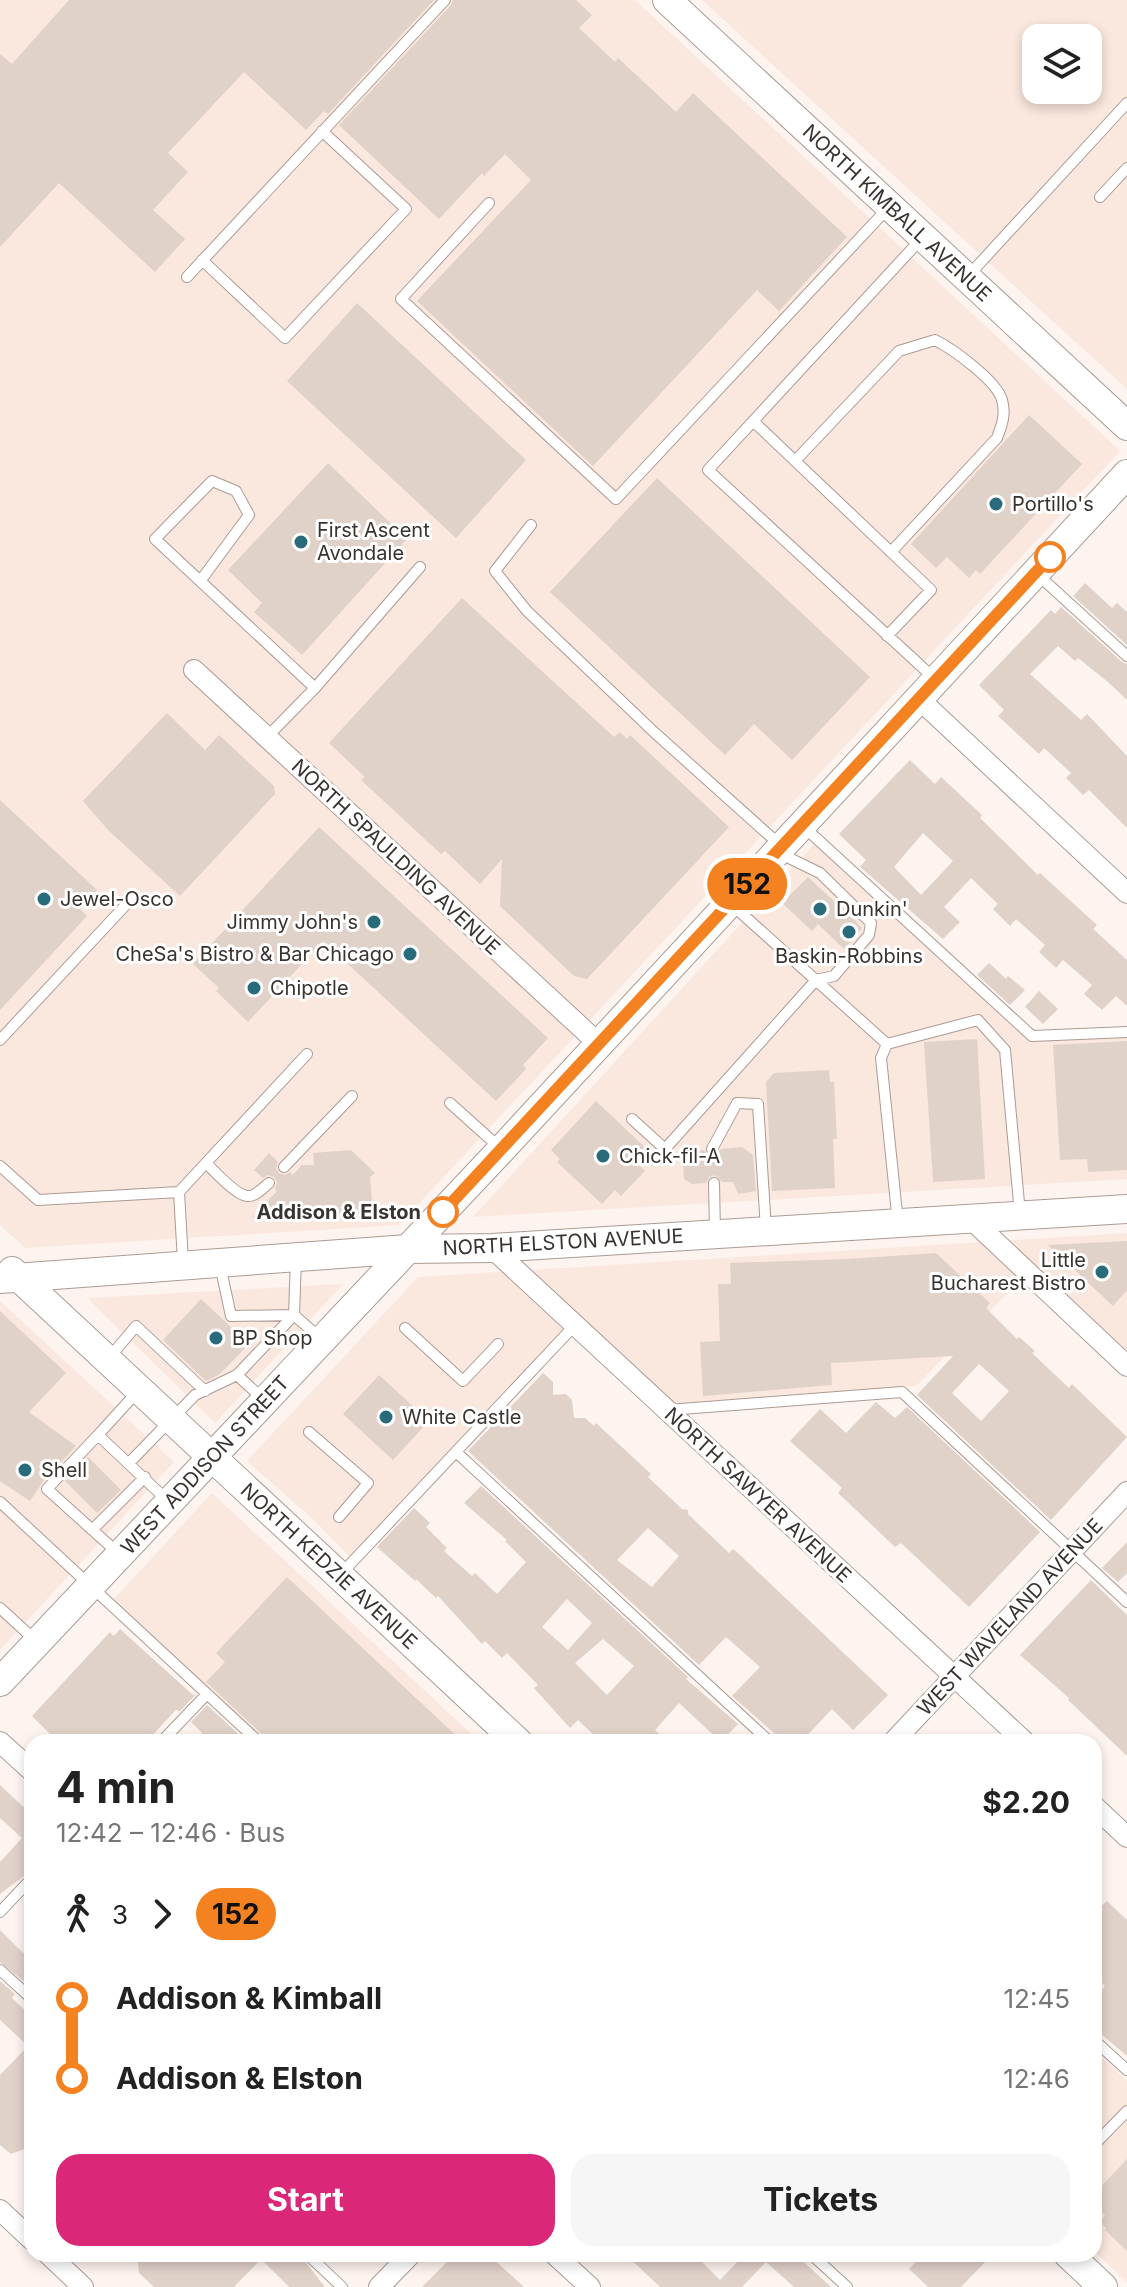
<!DOCTYPE html>
<html lang="en">
<head>
<meta charset="utf-8">
<style>
  :root { --surface:#fff; --page:#f6f6f6; --text:#222; --muted:#767676; --accent:#db2777 }
  body { margin:0; font-family:Inter,sans-serif; background:var(--page); color:var(--text); height:100vh; display:flex; flex-direction:column; font-size:30px; white-space:nowrap }
  * { box-sizing:border-box; margin:0 }
  p { font-size:26px; color:var(--muted) }
  .icon { flex:none; width:44px; height:44px; fill:none; stroke:currentColor; stroke-width:2; stroke-linecap:round; stroke-linejoin:round }
  .map { position:relative; flex:1; overflow:hidden }
  .side { position:absolute; left:24px; top:1734px; width:1078px; height:528px; display:flex; flex-direction:column; background:var(--surface); border-radius:24px; box-shadow:0 4px 12px #0003 }
  .side>* { flex:none }
  .badge { padding:0 16px; border-radius:26px; font-size:28px; line-height:52px }
  .controls { position:absolute; left:1022px; top:24px; display:grid; gap:16px }
  .controls a { display:grid; place-items:center; width:80px; height:80px; border-radius:16px; background:var(--surface); box-shadow:0 4px 12px #0003; font-size:40px }
  .map>.badge { position:absolute; translate:-50% -50%; box-shadow:0 0 0 4px #fff }
  .legs { display:flex; align-items:center; gap:12px; height:88px; padding:0 32px; font-size:26px }
  .legs p { margin-inline-start:auto }
  .summary { display:flex; align-items:center; justify-content:space-between; height:136px; padding:0 32px }
  h1 { font-size:44px; font-weight:700; line-height:60px }
  .cta { display:flex; gap:16px; margin-top:auto; padding:16px 32px }
  .cta a { flex:1; height:92px; border-radius:24px; background:var(--accent); color:#fff; font-size:32px; font-weight:700; line-height:92px; text-align:center }
  .cta a+a { background:var(--page); color:var(--text) }
  ul { padding:0 32px; list-style:none }
  li { display:flex; align-items:center; gap:28px; height:80px; font-size:30px }
  li i { display:grid; place-items:center; width:12px; height:100%; margin:0 10px; background:currentColor }
  li i::after { content:''; width:20px; height:20px; margin:-10px; border:6px solid; border-radius:50%; background:var(--surface) }
  li p { margin-inline-start:auto }
  li:first-child i { background:linear-gradient(#0000 50%,currentColor 0) }
  li:last-child i { background:linear-gradient(currentColor 50%,#0000 0) }
  .map>svg:first-child { display:block }
  .built { fill:#fae7dd; fill-rule:evenodd }
  .building { fill:#e0d1c9; fill-rule:evenodd }
  .lines { fill:none; stroke-linecap:round; stroke-linejoin:round }
  .lane-casing { stroke:#aa9b94; stroke-width:12 }
  .street-casing { stroke:#aa9b94; stroke-width:22 }
  .secondary-casing { stroke:#aa9b94; stroke-width:30 }
  .lane { stroke:#fff; stroke-width:10 }
  .street { stroke:#fff; stroke-width:20 }
  .secondary { stroke:#fff; stroke-width:28 }
  .line-1-casing { stroke:#fff; stroke-width:18 }
  .line-1 { stroke:#f58220; stroke-width:12 }
  .poi-dot { fill:#286c7c; stroke:#fff; stroke-width:3 }
  .stop-1-dot { fill:#fff; stroke:#f58220; stroke-width:4 }
  .labels { text-anchor:middle; dominant-baseline:central; stroke-width:6; stroke-linejoin:round; paint-order:stroke }
  .street-label { font-size:20px; fill:#393330; stroke:#fff }
  .poi-label { font-size:20px; fill:#393330; stroke:#fff; text-anchor:start }
  .stop-label { font-size:20px; font-weight:bold; fill:#393330; stroke:#fff; text-anchor:end }
</style>
</head>
<body>
<div class="map">
<svg width="1127" height="2287" viewBox="0 0 1127 2287">
  <rect width="100%" height="100%" fill="#fef4ef"/>
  <!-- built -->
  <path class="built" d="M0 0H635L1120 451 399 1225 25 1248 0 1225Z
    M702 0H1127V389ZM1036 38H1088V90H1036Z
    M816 842 1029 1040 1127 1036V1179L473 1217Z
    M1127 1233V1360L1032 1268 916 1386 658 1406 577 1330 356 1563 315 1521 247 1461 418 1277Z
    M343 1284 215 1423 87 1298Z
    M0 1301 174 1462 0 1650Z
    M212 1493 480 1742H264L112 1601Z
    M1094 2050 1127 2081V2282L1094 2251Z"/>
  <!-- building -->
  <path class="building" d="M69 0H434L328 114 324 111 306 130 244 72 168 153 188 172 153 210 185 239 155 272 59 183 0 247V54L12 64Z
    M453 0H576L592 15 579 28 615 62 618 58 676 112 693 93 847 237 779 311 757 290 593 466 417 301 531 180 505 154 484 176 482 173 439 219 339 125 451 5Z
    M357 303 526 460 456 538 287 381Z
    M1029 415 1082 464 980 574 976 570 969 578 947 557 936 568 911 544Z
    M328 463 407 539 302 655 254 612 262 603 228 570Z
    M657 478 870 677 792 760 754 724 725 755 550 592Z
    M1085 583 1112 608 1117 603 1127 612V645L1073 596Z
    M462 598 614 737 620 732 627 739 630 735 729 827 587 979 574 976 500 906 502 859 480 884 445 851 441 854 361 780 365 777 329 743Z
    M1061 607 1122 662 1127 664V700L1108 682 1078 658 1075 661 1058 646 1030 674 1081 720 1087 714 1127 756V828L1089 790 1083 795 1066 778 1071 773 1044 748 1039 754 998 716 1004 710 979 685 1051 610 1055 614Z
    M167 713 205 750 219 735 274 786 275 794 180 896 108 830 83 801Z
    M910 760 935 784 941 777 982 815 980 818 1038 875 1040 873 1097 925 1093 929 1127 960V1006L1116 996 1102 1010 1084 994 1092 985 1063 960 1056 968 1039 952 1045 945 1016 919 1010 926 993 909 998 904 971 878 944 907 960 922 943 939 860 867 866 860 839 834ZM923 833 953 861 921 895 894 867Z
    M0 800 97 890 80 909 87 916 0 1010Z
    M319 827 548 1038 523 1065 526 1069 496 1101 323 941 248 1022 216 991 219 988 193 964Z
    M808 877 836 903 837 901 862 928 844 949 818 924 812 931 782 903Z
    M989 963 1006 979 1008 976 1025 990 1010 1005 977 975Z
    M1039 991 1058 1009 1043 1024 1025 1007Z
    M977 1039 985 1179 933 1182 924 1042Z
    M1127 1041V1170L1088 1172 1087 1159 1060 1160 1053 1045Z
    M829 1070 830 1082H834L837 1139H833L835 1188 772 1191 766 1082 774 1073Z
    M596 1101 651 1153 639 1165 645 1171 621 1196 615 1190 602 1204 557 1162 560 1159 551 1150Z
    M742 1147 753 1155 756 1191 738 1194 733 1182H722L715 1175 709 1177 706 1183 692 1184 684 1179 683 1159 687 1152 704 1150 708 1156 713 1157 721 1149Z
    M351 1150 375 1173 370 1177 373 1213 252 1218 277 1191 275 1189 277 1182 274 1177 268 1175 263 1178 254 1170 269 1153 278 1162 276 1168 279 1173 285 1175 290 1172 293 1175 302 1165H314L313 1153Z
    M1127 1241V1290L1113 1306 1048 1245Z
    M936 1253 990 1303 986 1308 1017 1339 1019 1337 1035 1351 1032 1353 1069 1388 1072 1384 1127 1437 1051 1520 917 1395 953 1356 831 1363 832 1385 703 1396 700 1342 720 1341 718 1284H731L730 1263 848 1259ZM979 1364 1009 1391 981 1421 952 1393Z
    M201 1299 249 1344 220 1374 206 1381 163 1340Z
    M0 1311 66 1373 29 1412 76 1446 54 1470 52 1468 30 1501 0 1481Z
    M543 1373 553 1382V1395L566 1394 572 1400 574 1418H585L594 1426 596 1423 651 1474 648 1477 682 1509 688 1510V1514L729 1553 733 1549 740 1555 888 1695 853 1730 832 1709 801 1742H784L732 1696 760 1667 726 1637 699 1665 468 1451ZM648 1528 679 1556 652 1587 617 1560Z
    M379 1375 429 1421 393 1460 343 1414Z
    M876 1402 895 1418 907 1407 1040 1532 969 1607 901 1543 895 1547 838 1493 842 1488 790 1441 820 1409 846 1433Z
    M88 1457 121 1490 97 1513 65 1481Z
    M481 1486 688 1677 686 1679 738 1724 721 1742 679 1703 655 1730 669 1742H601L578 1720 570 1728 534 1688 538 1685 507 1653 502 1658 485 1641 482 1644 438 1596 436 1598 417 1580 415 1581 377 1547 414 1508 430 1523 426 1527 447 1548 444 1551 472 1576 475 1573 497 1594 526 1562 505 1541 507 1540 464 1503ZM567 1599 592 1623 568 1650 542 1627ZM603 1639 634 1666 607 1695 575 1663Z
    M1127 1542V1573L1118 1582 1102 1568Z
    M287 1577 403 1686 463 1742H267L264 1736 206 1682 225 1662 216 1653Z
    M1091 1580 1127 1615V1756L1068 1700 1069 1698 1020 1655Z
    M120 1629 193 1695 196 1694 180 1711 176 1710 146 1742H58L32 1716 110 1632 114 1636Z
    M207 1705 247 1742H211L191 1722Z
    M0 1785 32 1815V1870L0 1894V1862L22 1838 0 1818Z
    M1107 1901 1127 1920V2056L1094 2028V1998L1105 1986 1094 1975V1913Z
    M0 1930 23 1953 32 1944V1977L26 1983 0 1962Z
    M0 1981 15 1994 12 1998 32 2017V2146L11 2154 0 2145V2075L28 2046 0 2020Z
    M1127 2159V2251L1105 2230 1106 2228 1100 2222 1105 2215 1094 2205V2194Z
    M137 2254H299L325 2287H289L261 2259 234 2287H154L139 2273Z
    M455 2254H488L524 2287H422Z
    M625 2254H694L720 2280 745 2254H795L831 2287H794L766 2262 742 2287H660Z
    M923 2254H993L961 2287H928L909 2269Z"/>
  <g class="lines">
    <!-- lane casing -->
    <g class="lane-casing">
      <path id="lane" d="M1100 197 1127 168
        M489 203 401 299 616 499 888 208
        M922 238 708 470 935 679
        M202 260 285 338 406 209 322 131
        M969 275 1127 103
        M187 277 445 0
        M753 421 931 590 887 636
        M795 461 899 351 935 340C953 349 997 381 1002 400 1006 414 1002 425 997 438L891 552
        M531 525 495 571 527 611 655 733 780 845
        M1037 574 1127 656
        M201 580 249 515 236 491 212 481 155 539 315 688 267 737
        M315 688 420 567
        M803 826 1032 1036 1127 1032
        M731 904 887 1044
        M0 1040 134 896
        M450 1103 500 1148
        M632 1119 665 1149 816 980 834 976 869 935 871 923 820 873 781 854
        M712 1149 737 1103 758 1104 766 1229
        M206 1163C214 1171 236 1195 247 1196 255 1197 263 1188 269 1183
        M0 1166 38 1200 179 1192 307 1054
        M284 1167 352 1096
        M714 1183 715 1233
        M179 1192 183 1262
        M898 1223 881 1058 887 1044 978 1020 1005 1050 1020 1214
        M220 1265 231 1316 294 1315 296 1258
        M405 1328 463 1381 498 1344
        M109 1358 136 1326 205 1391
        M237 1375 262 1398
        M138 1391 98 1435 168 1501
        M668 1410 902 1392 1127 1602
        M309 1432 368 1483 339 1517
        M98 1435 47 1489 118 1553
        M456 1452 770 1742
        M129 1463 195 1395 237 1375 294 1315 320 1338
        M0 1502 259 1742
        M92 1530 145 1477
        M341 1574 575 1325
        M0 1608 36 1641
        M161 1742 207 1694
        M0 1912 32 1878
        M0 1970 32 1999
        M1094 2040 1127 2070
        M1094 2145 1127 2111
        M307 2254 342 2287
        M811 2254 847 2287"/>
    </g>
    <!-- street casing -->
    <g class="street-casing">
      <path id="street" d="M194 670 599 1044
        M919 699 1127 893
        M971 1219 1127 1366
        M492 1248 1025 1742
        M0 1742 32 1771
        M893 1742 1127 1492
        M1094 1806 1127 1837
        M0 2210 32 2240
        M48 2254 83 2287
        M554 2254 590 2287
        M379 2287 411 2254"/>
    </g>
    <!-- secondary casing -->
    <g class="secondary-casing">
      <path id="secondary" d="M667 0 1127 426
        M12 1271 518 1742
        M0 1279 408 1249 492 1248 1127 1209
        M0 1682 501 1150 1127 474
        M1068 2254 1103 2287"/>
    </g>
    <!-- lane -->
    <use href="#lane" class="lane"/>
    <!-- street -->
    <use href="#street" class="street"/>
    <!-- secondary -->
    <use href="#secondary" class="secondary"/>
  </g>
  <g class="lines">
    <!-- line-1 casing -->
    <g class="line-1-casing">
      <path id="line-1" d="M443 1212 1050 557"/>
    </g>
    <!-- line-1 -->
    <use href="#line-1" class="line-1"/>
  </g>
  <!-- markers -->
  <g class="poi-dot">
    <circle cx="996" cy="504" r="8"/>
    <circle cx="301" cy="542" r="8"/>
    <circle cx="44" cy="899" r="8"/>
    <circle cx="820" cy="909" r="8"/>
    <circle cx="374" cy="922" r="8"/>
    <circle cx="849" cy="932" r="8"/>
    <circle cx="410" cy="954" r="8"/>
    <circle cx="254" cy="988" r="8"/>
    <circle cx="603" cy="1156" r="8"/>
    <circle cx="1102" cy="1272" r="8"/>
    <circle cx="216" cy="1338" r="8"/>
    <circle cx="386" cy="1417" r="8"/>
    <circle cx="25" cy="1470" r="8"/>
  </g>
  <g class="stop-1-dot">
    <circle cx="1050" cy="557" r="14"/>
    <circle cx="443" cy="1212" r="14"/>
  </g>
  <g class="labels">
    <!-- street labels -->
    <g class="street-label">
      <text transform="translate(897 213) rotate(43)">NORTH KIMBALL AVENUE</text>
      <text transform="translate(396 857) rotate(43)">NORTH SPAULDING AVENUE</text>
      <text transform="translate(563 1242) rotate(-3)">NORTH ELSTON AVENUE</text>
      <text transform="translate(205 1465) rotate(-47)">WEST ADDISON STREET</text>
      <text transform="translate(758 1495) rotate(43)">NORTH SAWYER AVENUE</text>
      <text transform="translate(329 1566) rotate(43)">NORTH KEDZIE AVENUE</text>
      <text transform="translate(1010 1617) rotate(-47)">WEST WAVELAND AVENUE</text>
    </g>
    <!-- poi labels -->
    <g class="poi-label">
      <text x="1012" y="504">Portillo's</text>
      <text x="317" y="530">First Ascent<tspan x="317" dy="23">Avondale</tspan></text>
      <text x="60" y="899">Jewel-Osco</text>
      <text x="836" y="909">Dunkin'</text>
      <text x="358" y="922" text-anchor="end">Jimmy John's</text>
      <text x="394" y="954" text-anchor="end">CheSa's Bistro &amp; Bar Chicago</text>
      <text x="849" y="956" text-anchor="middle">Baskin-Robbins</text>
      <text x="270" y="988">Chipotle</text>
      <text x="619" y="1156">Chick-fil-A</text>
      <text x="1086" y="1260" text-anchor="end">Little<tspan x="1086" dy="23">Bucharest Bistro</tspan></text>
      <text x="232" y="1338">BP Shop</text>
      <text x="402" y="1417">White Castle</text>
      <text x="41" y="1470">Shell</text>
    </g>
    <!-- stop labels -->
    <g class="stop-label">
      <text x="421" y="1212">Addison &amp; Elston</text>
    </g>
  </g>
</svg>
<div class="controls">
<a><svg class="icon" aria-label="layers" viewBox="0 0 24 24"><path d="M12 4l9 5-9 5-9-5zM3 14l9 5 9-5"/></svg></a>
</div>
<b class="badge" style="left:747px;top:884px;background:#f58220;color:#111">152</b>
<section class="side">
<div class="summary"><div><h1>4 min</h1><p>12:42 – 12:46 · Bus</p></div><b>$2.20</b></div>
<div class="legs"><svg class="icon" aria-label="walk" viewBox="0 0 24 24"><circle cx="13" cy="4" r="2"/><path d="M13 8l-2 6 4 7M11 14l-3 7M7 12l3-4h3l4 4"/></svg>3<svg class="icon" aria-label="forward" viewBox="0 0 24 24"><path d="M9 5l7 7-7 7"/></svg><b class="badge" style="background:#f58220;color:#111">152</b></div>
<ul>
<li><i style="color:#f58220"></i><b>Addison &amp; Kimball</b><p>12:45</p></li>
<li><i style="color:#f58220"></i><b>Addison &amp; Elston</b><p>12:46</p></li>
</ul>
<div class="cta"><a>Start</a><a>Tickets</a></div>
</section>
</div>
</body>
</html>
